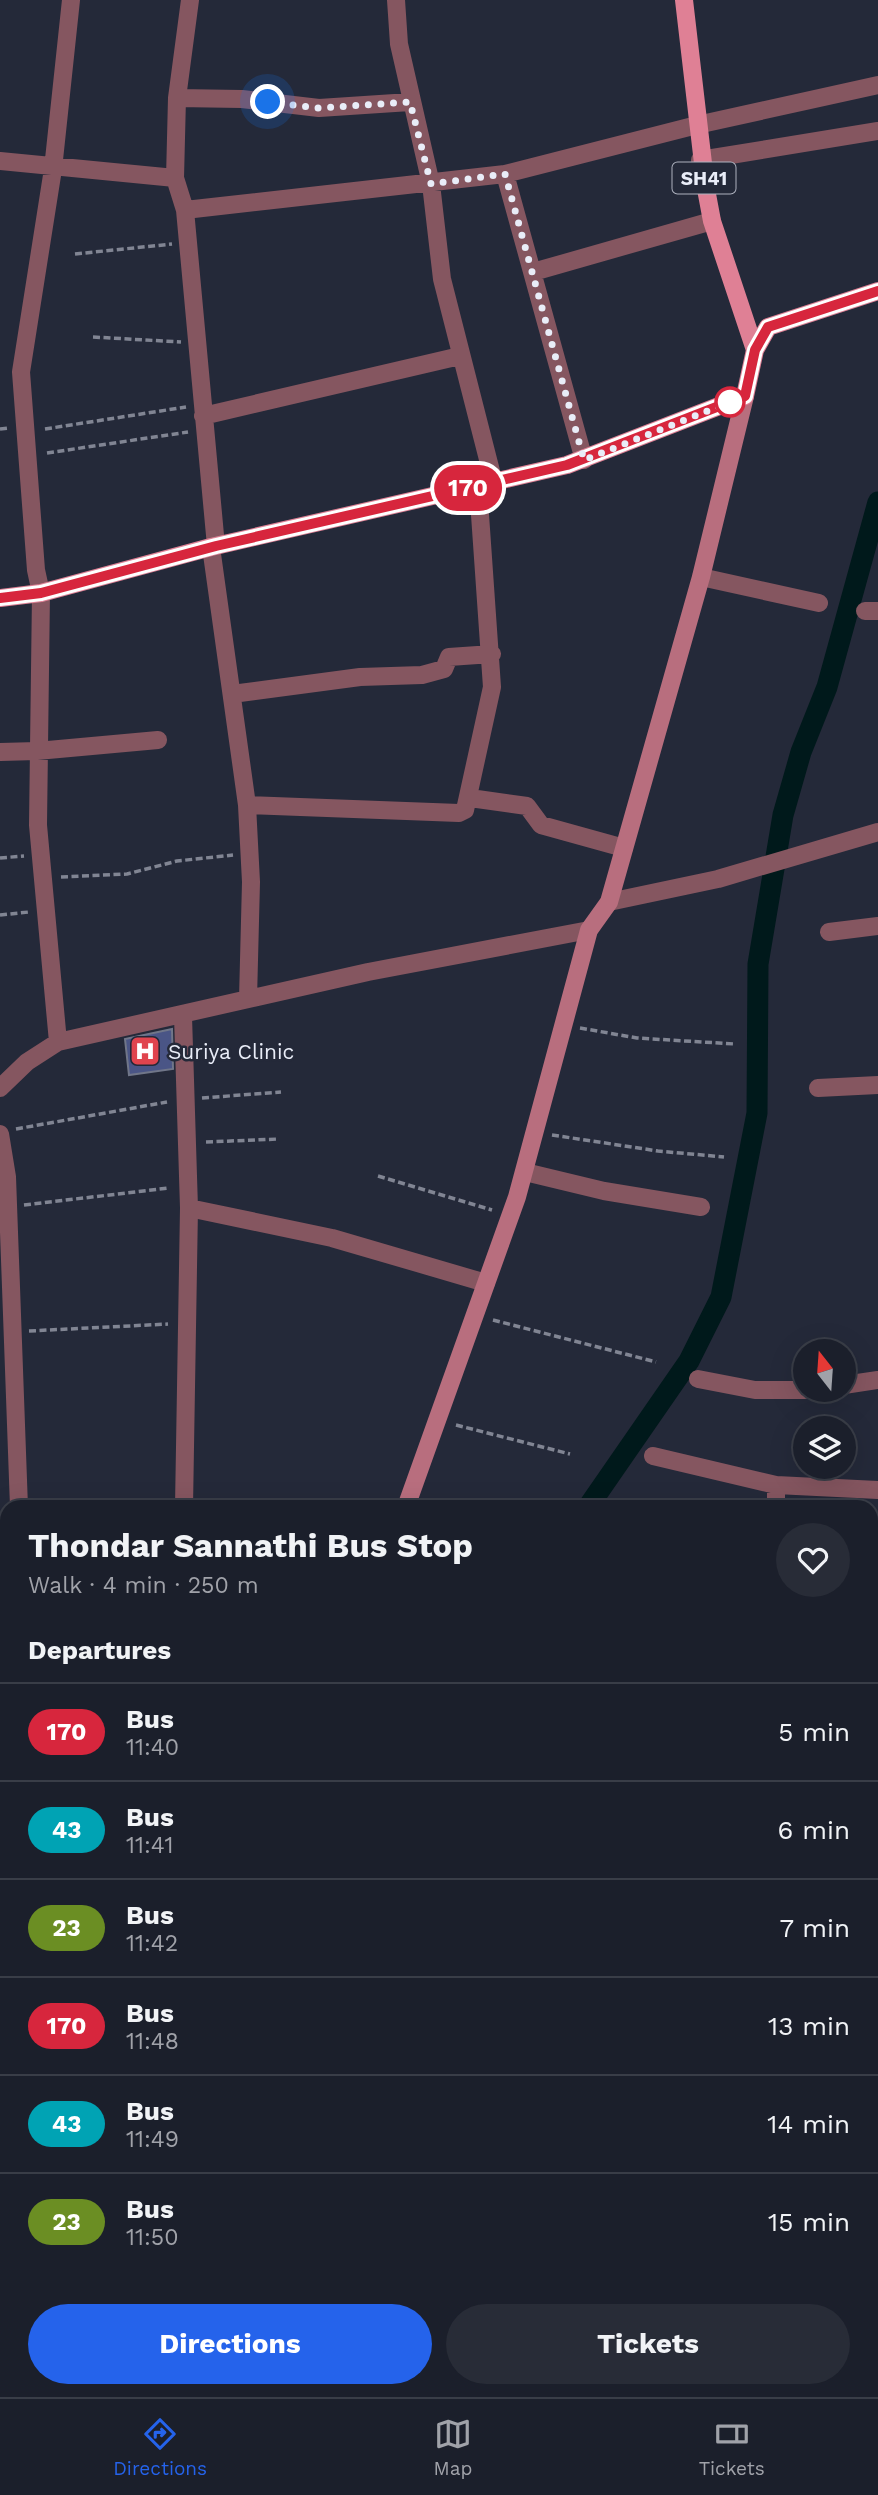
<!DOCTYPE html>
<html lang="en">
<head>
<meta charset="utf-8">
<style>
  :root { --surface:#1b1f2b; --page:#282c37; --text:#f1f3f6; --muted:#a0a2a9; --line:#393d47; --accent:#2563eb }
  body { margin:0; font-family:"Work Sans",sans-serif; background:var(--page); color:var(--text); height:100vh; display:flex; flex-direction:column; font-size:26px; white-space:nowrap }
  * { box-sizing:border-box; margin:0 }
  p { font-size:23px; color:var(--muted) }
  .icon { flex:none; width:38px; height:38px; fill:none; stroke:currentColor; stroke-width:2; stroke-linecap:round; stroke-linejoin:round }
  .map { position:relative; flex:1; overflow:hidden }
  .drawer { position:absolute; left:0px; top:1500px; width:878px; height:898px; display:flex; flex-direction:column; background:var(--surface); border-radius:21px 21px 0 0; box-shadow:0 7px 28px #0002,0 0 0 2px var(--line) }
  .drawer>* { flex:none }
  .badge { padding:0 14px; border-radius:23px; font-size:24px; line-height:46px }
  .needle { width:46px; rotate:343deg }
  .fabs { position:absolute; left:793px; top:1339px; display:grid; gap:14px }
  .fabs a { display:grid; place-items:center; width:63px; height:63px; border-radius:50%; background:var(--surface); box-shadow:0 7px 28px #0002,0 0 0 2px var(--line); font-size:35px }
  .you { position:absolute; width:35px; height:35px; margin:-18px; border:5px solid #fff; border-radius:50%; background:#1a73e8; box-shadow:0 0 0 10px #1a73e833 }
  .map>.badge { position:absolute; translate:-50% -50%; box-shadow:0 0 0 4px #fff }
  h2 { padding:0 28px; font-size:26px; line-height:63px }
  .round { display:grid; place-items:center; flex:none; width:74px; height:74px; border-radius:37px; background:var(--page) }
  .overview { display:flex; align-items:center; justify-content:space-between; height:119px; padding:0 28px }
  h1 { font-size:33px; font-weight:700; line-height:52px }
  .button { display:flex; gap:14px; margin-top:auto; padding:14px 28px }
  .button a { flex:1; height:80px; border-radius:42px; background:var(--accent); color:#fff; font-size:28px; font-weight:700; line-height:80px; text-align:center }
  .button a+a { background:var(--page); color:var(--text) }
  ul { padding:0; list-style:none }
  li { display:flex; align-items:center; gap:21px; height:98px; padding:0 28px; border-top:2px solid var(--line) }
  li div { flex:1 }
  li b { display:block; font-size:26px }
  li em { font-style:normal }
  li .badge { min-width:77px; font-weight:700; text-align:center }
  .dock { display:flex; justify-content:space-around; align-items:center; height:98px; border-top:2px solid var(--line); background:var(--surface); font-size:19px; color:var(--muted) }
  .dock a { display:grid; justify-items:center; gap:4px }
  .dock .on { color:var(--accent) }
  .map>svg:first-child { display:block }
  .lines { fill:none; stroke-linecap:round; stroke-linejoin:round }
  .canal { stroke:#00191b; stroke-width:21 }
  .building { fill:#4a5586; stroke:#707689; stroke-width:2 }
  .path { stroke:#818593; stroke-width:3.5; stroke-dasharray:7 3.5; stroke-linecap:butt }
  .street { stroke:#855660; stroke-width:18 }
  .secondary { stroke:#b86e7e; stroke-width:18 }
  .primary { stroke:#df8095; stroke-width:18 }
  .line-casing { stroke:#fff; stroke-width:16 }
  .line { stroke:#d7263d; stroke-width:10 }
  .walk { stroke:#e9edf8; stroke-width:7; stroke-dasharray:0 12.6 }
  .stop-dot { fill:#fff; stroke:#d7263d; stroke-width:3.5 }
  .labels { text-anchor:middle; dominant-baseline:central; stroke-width:5; stroke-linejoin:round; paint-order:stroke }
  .shield { fill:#242939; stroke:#aeb2bf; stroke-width:2 }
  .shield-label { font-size:19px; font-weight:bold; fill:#e9edf8 }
  .poi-label { font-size:21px; fill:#e9edf8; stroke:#242939; text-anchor:start }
</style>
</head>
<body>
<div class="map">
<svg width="878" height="2397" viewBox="0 0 878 2397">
  <rect width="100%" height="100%" fill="#242939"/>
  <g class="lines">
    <!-- canal -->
    <path class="canal" d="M588 1507 689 1361 721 1297 757 1113 758 964 783 815 801 752 827 687 878 502
      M491 2390 496 2397"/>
  </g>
  <!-- building -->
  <path class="building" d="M172 1029 173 1069 129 1075 125 1039Z"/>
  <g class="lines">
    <!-- path -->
    <path class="path" d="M75 254 172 244
      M93 337 181 342
      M0 429 9 428
      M45 429 186 407
      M47 453 188 432
      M0 858 24 856
      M61 877 127 874 177 861 233 855
      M0 915 29 912
      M580 1028 637 1038 735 1044
      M202 1098 281 1092
      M16 1129 167 1102
      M552 1135 658 1151 724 1157
      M206 1142 279 1139
      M378 1176 492 1210
      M24 1205 169 1188
      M493 1320 656 1362
      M29 1331 168 1324
      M456 1425 570 1454
      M0 1783H7
      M872 2027 878 2026
      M0 2147 7 2145
      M0 2183 7 2182
      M0 2252 7 2251
      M413 2397 435 2390"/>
    <!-- street -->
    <path class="street" d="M396 0 399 44 431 184 442 279 494 483
      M177 98 242 99 319 108 410 102
      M700 160 878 131
      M0 161 175 178
      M505 174 584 460
      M185 210 175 178 177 98 190 0
      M533 272 712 221
      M203 416 460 356
      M216 546 185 210 505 174 697 125 878 85
      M211 547 247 805 251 882 248 999
      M701 577 819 603
      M865 611H878
      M232 694 360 677 422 675 444 669 449 657 492 654
      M0 752 37 751 158 740
      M470 798 527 806 541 825 624 848
      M247 805 459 813 465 810 492 687 478 486
      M609 902 718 879 878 832
      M829 932 878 926
      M183 1016 189 1208 184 1507
      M58 1042 38 825 41 593 36 570 21 372 53 169 71 0
      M0 1088 27 1062 58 1042 368 972 589 930
      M818 1088 878 1085
      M0 1134 7 1177 19 1507
      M525 1172 604 1191 701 1207
      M189 1208 332 1238 486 1283
      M698 1379 755 1390H805
      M844 1385 878 1380
      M653 1456 776 1485 878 1490
      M776 1507V1485
      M872 1690 878 1689
      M872 2186 878 2183
      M872 2341 878 2339
      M607 2390 609 2397
      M713 2397 731 2390"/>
    <!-- secondary -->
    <path class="secondary" d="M406 1507 517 1197 589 930 609 902 701 577 745 396
      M190 2397 191 2390"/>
    <!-- primary -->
    <path class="primary" d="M684 0 706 189 712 221 755 350
      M0 598 41 593 211 547 567 465 745 396 755 350 768 327 878 291
      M872 1915H878
      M0 2016 7 2017"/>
  </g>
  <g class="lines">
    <!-- line casing -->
    <g class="line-casing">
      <path id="line" d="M0 598 41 593 216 546 567 465 745 396 755 350 768 327 878 291"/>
    </g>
    <!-- line -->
    <use href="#line" class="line"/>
    <!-- walk -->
    <path class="walk" d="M268 102 319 108 410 102 431 184 505 174 584 460 730 402"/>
  </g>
  <!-- icons -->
  <defs>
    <g id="hospital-square" transform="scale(1.575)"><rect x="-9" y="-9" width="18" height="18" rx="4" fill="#e0444e" stroke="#242939"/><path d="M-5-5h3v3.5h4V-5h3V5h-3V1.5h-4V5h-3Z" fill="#fff"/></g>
  </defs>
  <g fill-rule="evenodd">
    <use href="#hospital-square" x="145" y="1051"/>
  </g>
  <!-- markers -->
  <circle class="stop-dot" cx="730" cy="402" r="14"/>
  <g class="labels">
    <!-- shield labels -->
    <rect class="shield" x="672.5" y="162.5" width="63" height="31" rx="5"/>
    <g class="shield-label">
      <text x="704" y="178">SH41</text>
    </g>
    <!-- poi labels -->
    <g class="poi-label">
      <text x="168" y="1051">Suriya Clinic</text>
    </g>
  </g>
</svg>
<div class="fabs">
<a><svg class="needle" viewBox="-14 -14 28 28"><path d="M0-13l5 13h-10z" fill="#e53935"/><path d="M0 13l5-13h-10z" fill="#a0a2a9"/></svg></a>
<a><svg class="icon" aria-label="layers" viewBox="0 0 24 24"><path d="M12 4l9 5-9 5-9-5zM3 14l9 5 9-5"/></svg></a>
</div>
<div class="you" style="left:268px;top:102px"></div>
<b class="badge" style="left:468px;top:488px;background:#d7263d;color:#fff">170</b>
<section class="drawer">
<div class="overview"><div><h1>Thondar Sannathi Bus Stop</h1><p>Walk · 4 min · 250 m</p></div><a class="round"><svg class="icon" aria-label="heart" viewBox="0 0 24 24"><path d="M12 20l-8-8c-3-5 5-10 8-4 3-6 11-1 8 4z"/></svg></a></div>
<h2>Departures</h2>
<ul>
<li><span class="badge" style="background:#d7263d;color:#fff">170</span><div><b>Bus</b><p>11:40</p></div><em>5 min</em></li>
<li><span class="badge" style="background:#00a3b4;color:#fff">43</span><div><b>Bus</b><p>11:41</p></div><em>6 min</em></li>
<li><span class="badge" style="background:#6b8e23;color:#fff">23</span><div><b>Bus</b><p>11:42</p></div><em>7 min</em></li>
<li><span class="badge" style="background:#d7263d;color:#fff">170</span><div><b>Bus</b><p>11:48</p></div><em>13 min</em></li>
<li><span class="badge" style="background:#00a3b4;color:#fff">43</span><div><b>Bus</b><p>11:49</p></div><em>14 min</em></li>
<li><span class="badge" style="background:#6b8e23;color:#fff">23</span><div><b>Bus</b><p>11:50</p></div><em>15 min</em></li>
</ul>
<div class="button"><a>Directions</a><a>Tickets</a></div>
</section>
</div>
<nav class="dock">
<a class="on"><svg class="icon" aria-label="directions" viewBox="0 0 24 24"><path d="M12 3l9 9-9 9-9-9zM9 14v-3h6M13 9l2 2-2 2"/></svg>Directions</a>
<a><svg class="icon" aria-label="map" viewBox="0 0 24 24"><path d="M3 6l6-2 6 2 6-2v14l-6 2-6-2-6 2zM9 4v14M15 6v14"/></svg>Map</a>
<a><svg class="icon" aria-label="tickets" viewBox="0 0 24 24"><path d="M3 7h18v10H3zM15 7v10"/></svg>Tickets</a>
</nav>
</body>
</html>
